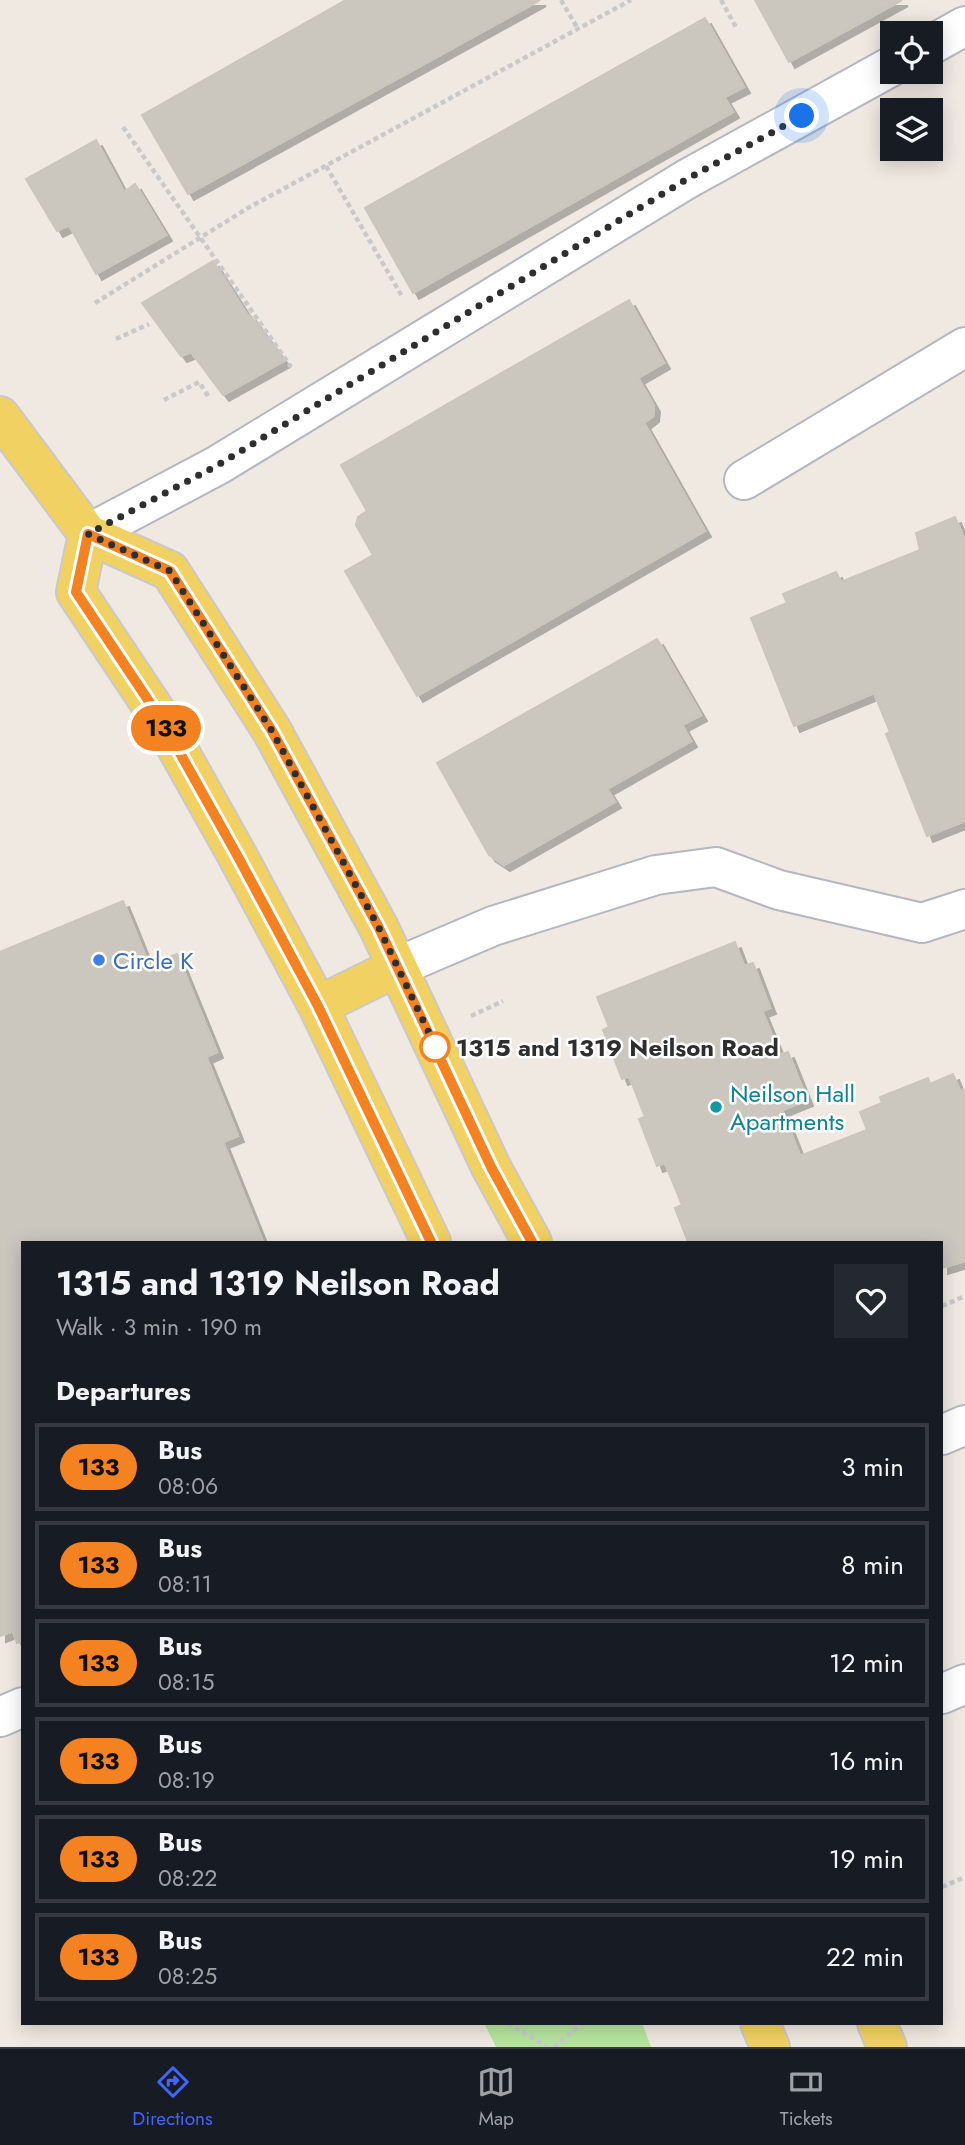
<!DOCTYPE html>
<html lang="en">
<head>
<meta charset="utf-8">
<style>
  :root { --surface:#171b24; --page:#242831; --text:#f1f3f6; --muted:#9ea1a6; --line:#363941; --accent:#4264fb }
  body { margin:0; font-family:Jost,sans-serif; background:var(--page); color:var(--text); height:100vh; display:flex; flex-direction:column; font-size:26px; white-space:nowrap }
  * { box-sizing:border-box; margin:0 }
  p { font-size:23px; color:var(--muted) }
  .icon { flex:none; width:38px; height:38px; fill:none; stroke:currentColor; stroke-width:2; stroke-linecap:round; stroke-linejoin:round }
  .map { position:relative; flex:1; overflow:hidden }
  .details { position:absolute; left:21px; top:1241px; width:922px; height:784px; display:flex; flex-direction:column; background:var(--surface); border-radius:0px; box-shadow:0 4px 18px #0003 }
  .details>* { flex:none }
  .badge { padding:0 14px; border-radius:23px; font-size:24px; line-height:46px }
  .controls { position:absolute; left:880px; top:21px; display:grid; gap:14px }
  .controls a { display:grid; place-items:center; width:63px; height:63px; border-radius:0px; background:var(--surface); box-shadow:0 4px 18px #0003; font-size:35px }
  .you { position:absolute; width:35px; height:35px; margin:-18px; border:5px solid #fff; border-radius:50%; background:#1a73e8; box-shadow:0 0 0 10px #1a73e833 }
  .map>.badge { position:absolute; translate:-50% -50%; box-shadow:0 0 0 4px #fff }
  h2 { padding:0 35px; font-size:26px; line-height:63px }
  .round { display:grid; place-items:center; flex:none; width:74px; height:74px; border-radius:0px; background:var(--page) }
  .summary { display:flex; align-items:center; justify-content:space-between; height:119px; padding:0 35px }
  h1 { font-size:33px; font-weight:700; line-height:52px }
  ul { padding:0; list-style:none }
  li { display:flex; align-items:center; gap:21px; height:88px; margin:0 14px 10px; padding:0 21px; border:4px solid var(--line); border-radius:0px }
  li div { flex:1 }
  li b { display:block; font-size:26px }
  li em { font-style:normal }
  li .badge { min-width:77px; font-weight:700; text-align:center }
  .menu { display:flex; justify-content:space-around; align-items:center; height:98px; border-top:2px solid var(--line); background:var(--surface); font-size:19px; color:var(--muted) }
  .menu a { display:grid; justify-items:center; gap:4px }
  .menu .selected { color:var(--accent) }
  .map>svg:first-child { display:block }
  .green { fill:#b6e59e }
  .building { fill:#cbc7bf; stroke:#cbc5ba; stroke-width:2; filter:url(#shadow) }
  .lines { fill:none; stroke-linecap:round; stroke-linejoin:round }
  .minor-casing { stroke:#b4b7c1; stroke-width:42 }
  .major-casing { stroke:#c9c9c9; stroke-width:42 }
  .path { stroke:#c9c9c9; stroke-width:4.5; stroke-dasharray:5 3.5; stroke-linecap:butt }
  .minor { stroke:#fff; stroke-width:38 }
  .major { stroke:#f2d163; stroke-width:38 }
  .line-casing { stroke:#fff; stroke-width:16 }
  .line { stroke:#f58220; stroke-width:10 }
  .walk { stroke:#2e2e2e; stroke-width:7; stroke-dasharray:0 12.6 }
  .shop-dot { fill:#3f7fe0; stroke:#fff; stroke-width:2.5 }
  .stop-dot { fill:#fff; stroke:#f58220; stroke-width:3.5 }
  .culture-dot { fill:#0f9aa8; stroke:#fff; stroke-width:2.5 }
  .labels { text-anchor:middle; dominant-baseline:central; stroke-width:5; stroke-linejoin:round; paint-order:stroke }
  .shop-label { font-size:24px; fill:#366cbe; stroke:#fff; text-anchor:start }
  .stop-label { font-size:24px; font-weight:bold; fill:#2e2e2e; stroke:#fff; text-anchor:start }
  .culture-label { font-size:24px; fill:#0d838f; stroke:#fff; text-anchor:start }
</style>
</head>
<body>
<div class="map">
<svg width="965" height="2047" viewBox="0 0 965 2047">
  <defs>
    <filter id="shadow"><feDropShadow dx="6" dy="6" stdDeviation="0" flood-color="#0004"/></filter>
  </defs>
  <rect width="100%" height="100%" fill="#efe9e1"/>
  <!-- green -->
  <path class="green" d="M489 2023H642L651 2047H496L485 2025Z"/>
  <!-- building -->
  <path class="building" d="M346 0H540L188 194 142 115Z
    M755 0H902L789 62Z
    M705 18 744 87 724 97 733 112 413 293 365 208Z
    M96 140 124 192 135 184 166 235 96 274 69 225 57 231 26 179Z
    M213 261 248 316 250 315 284 361 223 395 191 352 181 356 142 303Z
    M629 300 664 363 638 378 654 406 653 416 644 423 705 531 417 696 345 571 373 555 356 525 358 517 367 511 341 465Z
    M955 517 965 541V821L927 836 886 734 890 732 874 693 794 726 751 618 787 603 783 594 836 572 841 582 920 550 916 533Z
    M657 639 701 715 682 725 691 741 607 789 615 802 504 865 489 855 437 763Z
    M123 901 149 965 177 954 217 1052 206 1057 238 1136 223 1142 263 1242H23V1641L17 1643 13 1631 0 1636V952Z
    M735 942 744 966 753 963 770 1008 762 1011 780 1055 788 1052 807 1100 782 1110 800 1156 867 1130 860 1112 882 1103 880 1097 928 1078 930 1084 953 1074 960 1091 965 1089V1261L942 1268V1242H688L675 1208 682 1205 665 1163 657 1166 639 1119 645 1117 629 1076 622 1079 603 1030 609 1027 597 997Z"/>
  <g class="lines">
    <!-- minor casing -->
    <g class="minor-casing">
      <path id="minor" d="M931 45 965 26
        M744 480 965 347
        M88 534 218 465 687 179 892 66
        M397 967 493 926 656 875 716 867 779 890 922 923 965 909
        M942 1435 965 1425
        M942 1694 965 1684
        M0 1717 23 1707"/>
    </g>
    <!-- major casing -->
    <g class="major-casing">
      <path id="major" d="M0 416 88 534 170 571 272 731 379 928 491 1167 532 1242
        M88 534 76 592 162 721 237 855 318 1006 431 1242
        M318 1006 397 967
        M760 2023 770 2047
        M877 2023 887 2047"/>
    </g>
    <!-- path -->
    <path class="path" d="M561 0 578 29
      M721 0 737 29
      M123 127 291 367
      M326 166 403 298
      M95 303 248 208 631 0
      M116 339 149 324
      M164 400 199 382 210 399
      M471 1016 503 1001
      M942 1306 965 1296
      M942 1887 965 1877
      M508 2023 547 2047
      M554 2047 582 2023"/>
    <!-- minor -->
    <use href="#minor" class="minor"/>
    <!-- major -->
    <use href="#major" class="major"/>
  </g>
  <g class="lines">
    <!-- line casing -->
    <g class="line-casing">
      <path id="line" d="M431 1242 318 1006 237 855 162 721 76 592 88 534 170 571 272 731 379 928 491 1167 532 1242"/>
    </g>
    <!-- line -->
    <use href="#line" class="line"/>
    <!-- walk -->
    <path class="walk" d="M435 1047 440 1056 379 928 272 731 170 571 88 534 218 465 687 179 802 116"/>
  </g>
  <!-- markers -->
  <circle class="shop-dot" cx="99" cy="960" r="7"/>
  <circle class="stop-dot" cx="435" cy="1047" r="14"/>
  <circle class="culture-dot" cx="716" cy="1107" r="7"/>
  <g class="labels">
    <!-- shop labels -->
    <g class="shop-label">
      <text x="113" y="960">Circle K</text>
    </g>
    <!-- stop labels -->
    <g class="stop-label">
      <text x="456" y="1047">1315 and 1319 Neilson Road</text>
    </g>
    <!-- culture labels -->
    <g class="culture-label">
      <text x="730" y="1093">Neilson Hall<tspan x="730" dy="28">Apartments</tspan></text>
    </g>
  </g>
</svg>
<div class="controls">
<a><svg class="icon" aria-label="locate" viewBox="0 0 24 24"><circle cx="12" cy="12" r="6"/><path d="M12 2v4M12 18v4M2 12h4M18 12h4"/></svg></a>
<a><svg class="icon" aria-label="layers" viewBox="0 0 24 24"><path d="M12 4l9 5-9 5-9-5zM3 14l9 5 9-5"/></svg></a>
</div>
<div class="you" style="left:802px;top:116px"></div>
<b class="badge" style="left:166px;top:728px;background:#f58220;color:#111">133</b>
<section class="details">
<div class="summary"><div><h1>1315 and 1319 Neilson Road</h1><p>Walk · 3 min · 190 m</p></div><a class="round"><svg class="icon" aria-label="heart" viewBox="0 0 24 24"><path d="M12 20l-8-8c-3-5 5-10 8-4 3-6 11-1 8 4z"/></svg></a></div>
<h2>Departures</h2>
<ul>
<li><span class="badge" style="background:#f58220;color:#111">133</span><div><b>Bus</b><p>08:06</p></div><em>3 min</em></li>
<li><span class="badge" style="background:#f58220;color:#111">133</span><div><b>Bus</b><p>08:11</p></div><em>8 min</em></li>
<li><span class="badge" style="background:#f58220;color:#111">133</span><div><b>Bus</b><p>08:15</p></div><em>12 min</em></li>
<li><span class="badge" style="background:#f58220;color:#111">133</span><div><b>Bus</b><p>08:19</p></div><em>16 min</em></li>
<li><span class="badge" style="background:#f58220;color:#111">133</span><div><b>Bus</b><p>08:22</p></div><em>19 min</em></li>
<li><span class="badge" style="background:#f58220;color:#111">133</span><div><b>Bus</b><p>08:25</p></div><em>22 min</em></li>
</ul>
</section>
</div>
<nav class="menu">
<a class="selected"><svg class="icon" aria-label="directions" viewBox="0 0 24 24"><path d="M12 3l9 9-9 9-9-9zM9 14v-3h6M13 9l2 2-2 2"/></svg>Directions</a>
<a><svg class="icon" aria-label="map" viewBox="0 0 24 24"><path d="M3 6l6-2 6 2 6-2v14l-6 2-6-2-6 2zM9 4v14M15 6v14"/></svg>Map</a>
<a><svg class="icon" aria-label="tickets" viewBox="0 0 24 24"><path d="M3 7h18v10H3zM15 7v10"/></svg>Tickets</a>
</nav>
</body>
</html>
